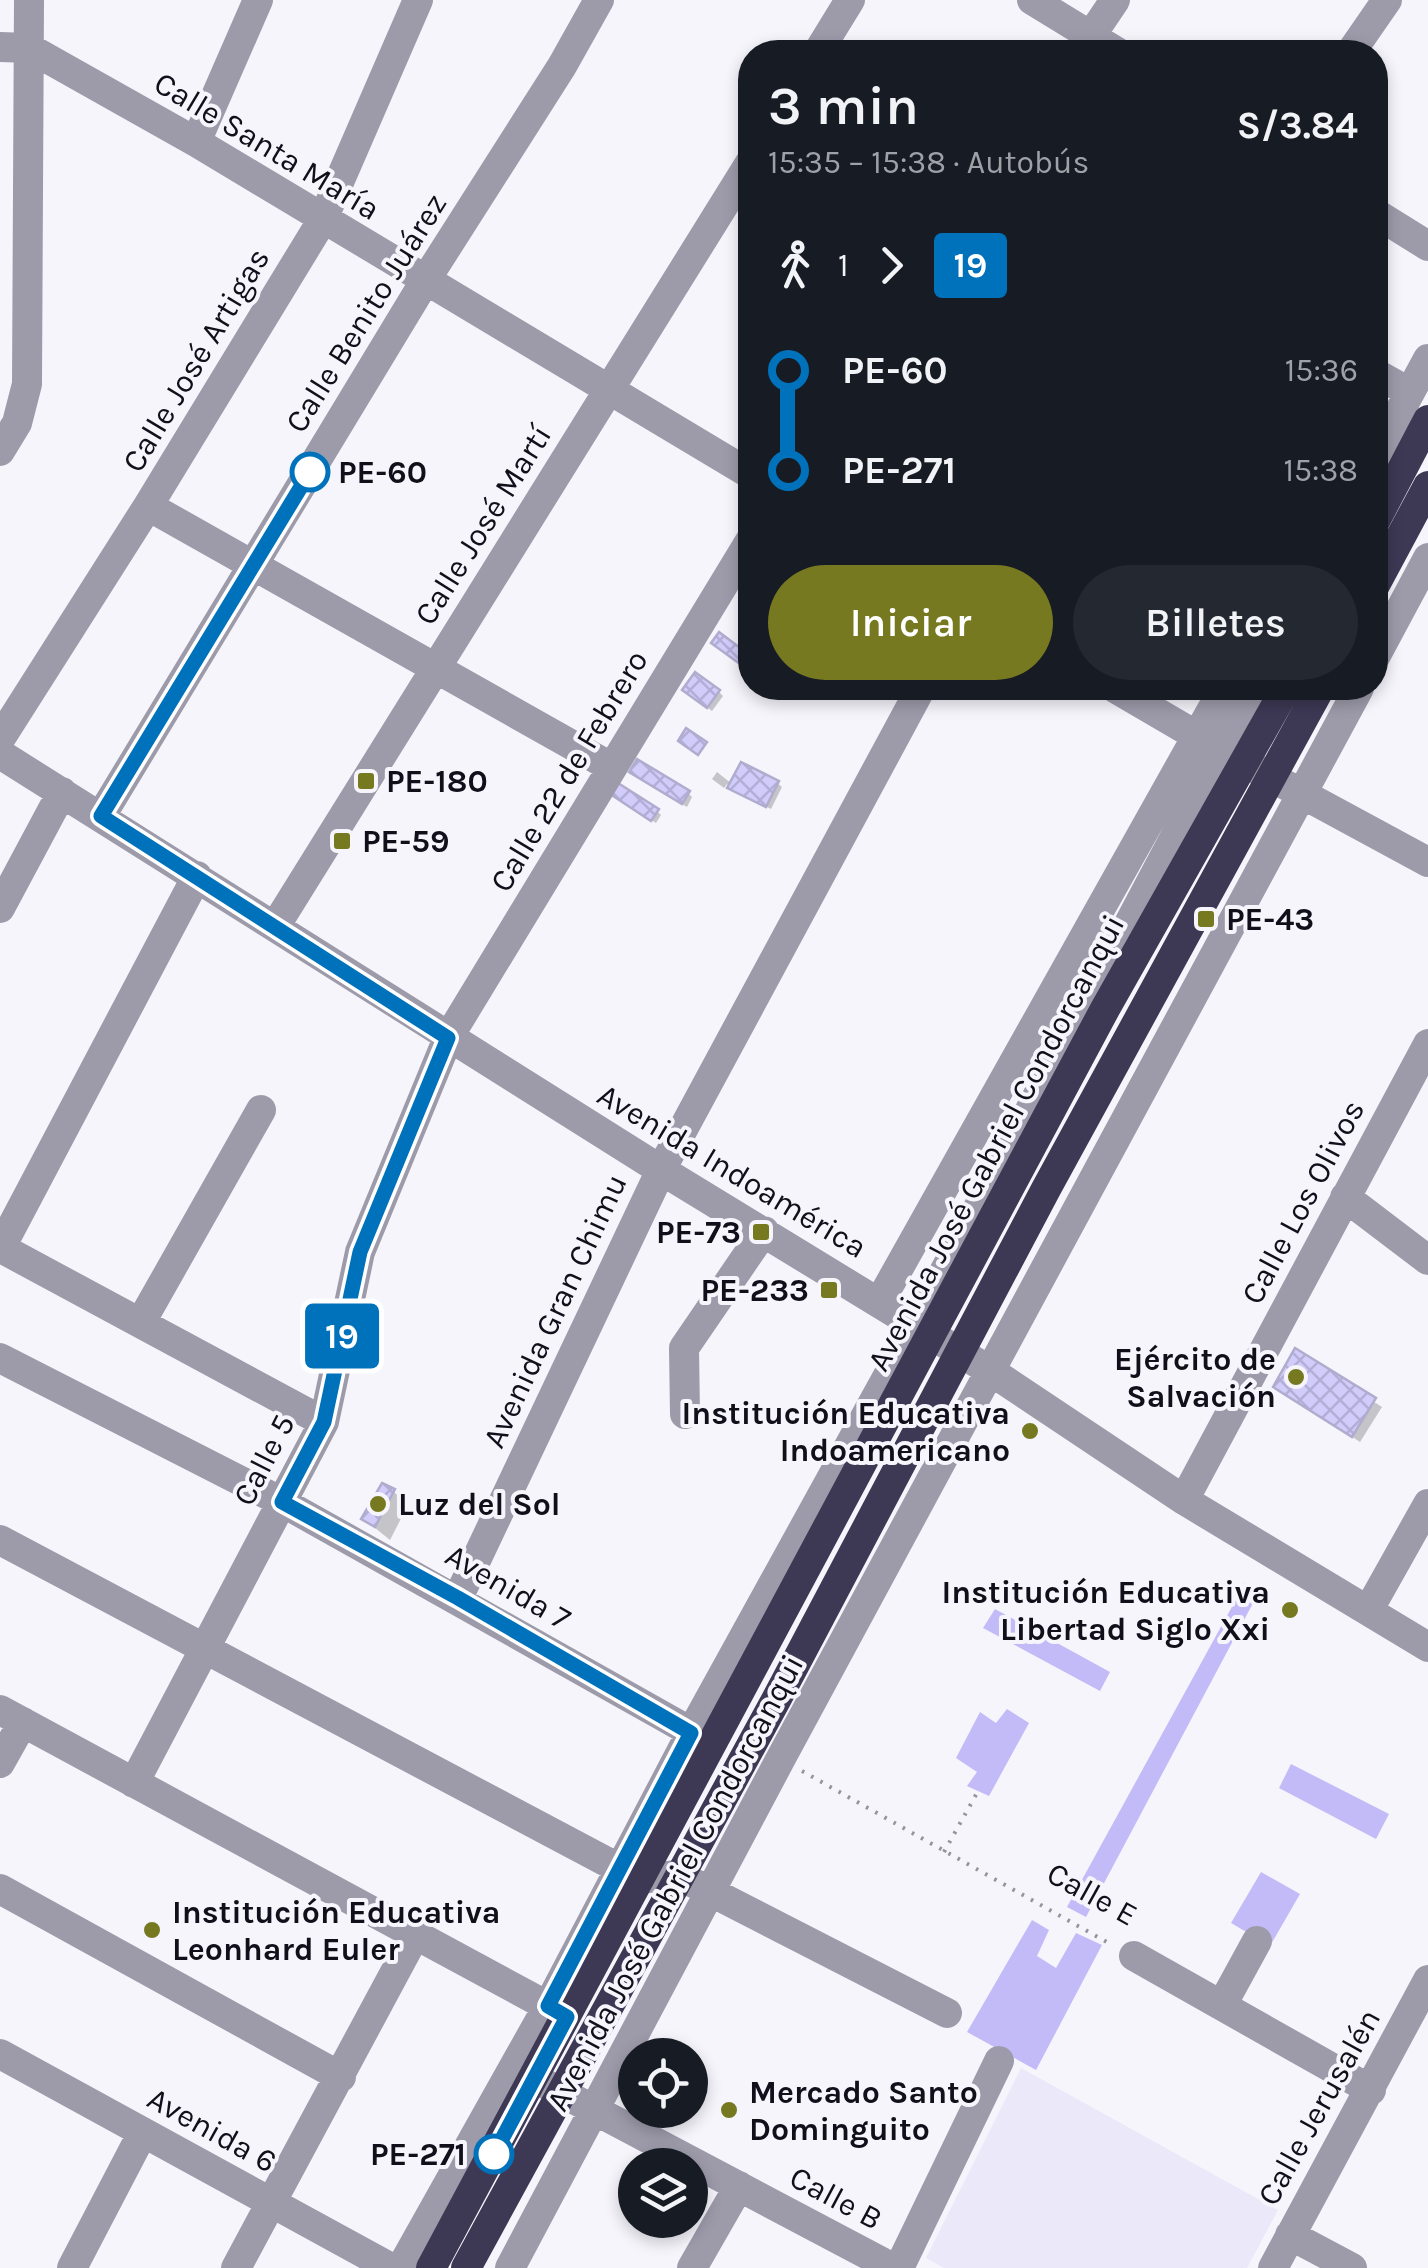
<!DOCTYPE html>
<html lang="es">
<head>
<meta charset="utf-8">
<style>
  :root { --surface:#171b24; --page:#242831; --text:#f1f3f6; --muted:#9ea1a6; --accent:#777921 }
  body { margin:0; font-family:Karla,sans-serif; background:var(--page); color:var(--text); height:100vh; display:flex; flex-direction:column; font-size:38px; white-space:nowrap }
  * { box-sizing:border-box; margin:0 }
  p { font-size:32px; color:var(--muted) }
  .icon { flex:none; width:55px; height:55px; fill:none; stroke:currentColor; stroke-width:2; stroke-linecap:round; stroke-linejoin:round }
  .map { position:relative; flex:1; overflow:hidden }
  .side { position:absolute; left:738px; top:40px; width:650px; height:660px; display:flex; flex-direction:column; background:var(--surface); border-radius:40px; box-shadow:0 5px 15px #0003 }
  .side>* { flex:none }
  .badge { padding:0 20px; border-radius:8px; font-size:35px; line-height:65px }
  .tools { position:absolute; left:618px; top:2038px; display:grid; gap:20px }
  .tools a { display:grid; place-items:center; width:90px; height:90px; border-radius:50%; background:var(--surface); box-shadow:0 5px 15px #0003; font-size:50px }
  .map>.badge { position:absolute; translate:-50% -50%; box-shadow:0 0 0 5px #fff }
  .legs { display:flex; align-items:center; gap:15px; height:110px; padding:0 30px; font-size:32px }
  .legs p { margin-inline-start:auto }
  .headline { display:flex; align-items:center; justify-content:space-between; height:170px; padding:0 30px }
  h1 { font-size:55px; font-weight:600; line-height:75px }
  .cta { display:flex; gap:20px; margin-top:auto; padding:20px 30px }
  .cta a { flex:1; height:115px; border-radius:60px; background:var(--accent); color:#fff; font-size:40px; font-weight:600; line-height:115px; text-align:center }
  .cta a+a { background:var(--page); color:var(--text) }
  ul { padding:0 30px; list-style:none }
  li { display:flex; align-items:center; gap:35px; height:100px; font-size:38px }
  li i { display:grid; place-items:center; width:15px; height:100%; margin:0 12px; background:currentColor }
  li i::after { content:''; width:25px; height:25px; margin:-12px; border:8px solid; border-radius:50%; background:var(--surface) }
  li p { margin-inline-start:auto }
  li:first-child i { background:linear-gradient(#0000 50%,currentColor 0) }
  li:last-child i { background:linear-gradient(currentColor 50%,#0000 0) }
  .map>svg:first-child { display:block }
  .built { fill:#eae8f9 }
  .green { fill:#c3bbf8 }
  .shadow { fill:#0003 }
  .building { fill:url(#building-cross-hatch); stroke:#b0acce; stroke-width:2.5 }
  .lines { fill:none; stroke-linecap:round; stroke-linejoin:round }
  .path { stroke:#95949c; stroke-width:4; stroke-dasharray:2.5 8; stroke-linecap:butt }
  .minor { stroke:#9d9baa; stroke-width:30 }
  .highway { stroke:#3d3854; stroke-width:30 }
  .line-1-casing { stroke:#fff; stroke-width:22 }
  .line-1 { stroke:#0072bc; stroke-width:15 }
  .stop-1-dot { fill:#fff; stroke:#0072bc; stroke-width:5 }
  .poi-dot { fill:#777921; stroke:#f6f5fc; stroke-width:4 }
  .labels { text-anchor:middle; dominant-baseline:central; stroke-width:8; stroke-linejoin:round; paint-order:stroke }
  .street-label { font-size:32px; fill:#100f1a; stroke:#f6f5fc }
  .stop-label { font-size:32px; font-weight:bold; fill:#100f1a; stroke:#f6f5fc; text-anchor:start }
  .poi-label { font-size:32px; font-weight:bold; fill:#100f1a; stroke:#f6f5fc; text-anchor:start }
</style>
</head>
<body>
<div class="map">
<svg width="1428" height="2268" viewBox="0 0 1428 2268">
  <defs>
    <pattern id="building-cross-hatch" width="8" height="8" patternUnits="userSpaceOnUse" patternTransform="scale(2.5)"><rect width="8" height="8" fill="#d2ccfb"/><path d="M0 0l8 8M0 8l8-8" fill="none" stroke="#b3aed7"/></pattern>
  </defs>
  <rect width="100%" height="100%" fill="#f6f5fc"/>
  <!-- built -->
  <path class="built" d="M1021 2068 1278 2210 1247 2268H944L926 2258Z"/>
  <!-- green -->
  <path class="green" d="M1245 1583 1260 1590 1086 1917 1067 1907Z
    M995 1609 1110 1672 1100 1691 983 1628Z
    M1007 1709 1029 1723 989 1796 967 1786 977 1772 956 1758 980 1712 996 1723Z
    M1291 1764 1389 1814 1376 1839 1279 1788Z
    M1261 1872 1300 1894 1270 1946 1231 1923Z
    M1032 1920 1049 1930 1037 1956 1056 1968 1076 1933 1102 1945 1036 2070 967 2032Z"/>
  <!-- shadow -->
  <path class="shadow" d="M719 692 723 696 712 711 689 694Z
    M717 772 732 784 777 783 782 787 771 809 735 791 727 784 724 788 712 779Z
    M636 776 688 793 692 797 687 807Z
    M618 798 657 811 661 815 656 823Z
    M1296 1351 1382 1407 1360 1442 1276 1387Z
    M393 1491 408 1505 390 1540 364 1519Z"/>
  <!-- building -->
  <path class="building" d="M719 632 747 653 740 664 711 643Z
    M695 672 720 690 707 708 682 690Z
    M686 728 707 742 698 755 678 741Z
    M637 759 690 791 682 804 629 772Z
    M741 762 779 781 766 807 727 788Z
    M618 783 659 809 651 821 610 794Z
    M1295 1348 1376 1398 1352 1437 1273 1387Z
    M382 1483 395 1489 375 1527 361 1519Z"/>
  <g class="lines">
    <!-- path -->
    <path class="path" d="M802 1771 1112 1945
      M944 1852 977 1793"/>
    <!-- minor -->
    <path class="minor" d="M1032 0 1117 52
      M0 47 29 48 196 142 750 474
      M818 52 850 0
      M1080 52 1115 0
      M1351 52 1387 0
      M196 142 258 0
      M1375 213 1428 246
      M1375 373 1409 392
      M0 451 17 423 27 384 29 0
      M1375 457 1428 359
      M148 506 611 767
      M1375 657 1428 558
      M1115 688 1221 750 1428 862
      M0 739 148 506 323 219 418 0
      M0 754 661 1170 992 1372 1184 1500 1428 1647
      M101 816 425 281 562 66 599 0
      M0 908 62 792
      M276 925 750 163
      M1345 1197 1428 1260
      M1 1248 324 1422
      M0 1249 197 876
      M879 1303 1224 688
      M141 1322 261 1110
      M0 1358 282 1502 709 1742
      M685 1414 684 1348 764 1231
      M1184 1500 1428 1044
      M0 1540 639 1879 678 1875 947 2013
      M458 1598 661 1170 921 688
      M1368 1611 1428 1504
      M0 1710 564 2015
      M0 1763 23 1722
      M134 1783 324 1422 360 1252 448 1038 750 541
      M0 1889 341 2077
      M1134 1956 1371 2090
      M1222 2005 1257 1941
      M0 2054 391 2268
      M534 2078 893 2268
      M1290 2235 1352 2268
      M72 2268 143 2132
      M236 2268 415 1935
      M401 2268 548 2006 691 1733 916 1325 1254 688
      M510 2268 781 1758 1359 688
      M692 2268 739 2186
      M899 2268 999 2061
      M1273 2268 1428 1980"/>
    <!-- highway -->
    <path class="highway" d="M1375 521 1428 420
      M1375 585 1428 486
      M431 2268 1105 1009 1286 688
      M466 2268 776 1700 1046 1189 1320 688"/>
  </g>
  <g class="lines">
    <!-- line-1 casing -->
    <g class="line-1-casing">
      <path id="line-1" d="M310 472 101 816 448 1038 360 1252 324 1422 282 1502 458 1598 691 1733 548 2006 567 2017 494 2154"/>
    </g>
    <!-- line-1 -->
    <use href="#line-1" class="line-1"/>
  </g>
  <!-- markers -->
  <g class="stop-1-dot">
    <circle cx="310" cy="472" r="18"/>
    <circle cx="494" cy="2154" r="18"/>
  </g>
  <g class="poi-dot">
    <rect x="356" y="771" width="20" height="20" rx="5"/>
    <rect x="332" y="831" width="20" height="20" rx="5"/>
    <rect x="1196" y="909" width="20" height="20" rx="5"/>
    <rect x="751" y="1222" width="20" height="20" rx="5"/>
    <rect x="819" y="1280" width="20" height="20" rx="5"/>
    <circle cx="1296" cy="1377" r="10"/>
    <circle cx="1030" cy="1431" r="10"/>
    <circle cx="378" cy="1504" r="10"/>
    <circle cx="1290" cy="1610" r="10"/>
    <circle cx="152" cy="1930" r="10"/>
    <circle cx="729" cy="2110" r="10"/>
  </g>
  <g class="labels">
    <!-- street labels -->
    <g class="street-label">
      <text transform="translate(267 146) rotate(31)">Calle Santa María</text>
      <text transform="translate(366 313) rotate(-58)">Calle Benito Juárez</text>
      <text transform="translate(196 360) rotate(-59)">Calle José Artigas</text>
      <text transform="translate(483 525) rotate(-58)">Calle José Martí</text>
      <text transform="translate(569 771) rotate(-59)">Calle 22 de Febrero</text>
      <text transform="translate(996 1143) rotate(-62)">Avenida José Gabriel Condorcanqui</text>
      <text transform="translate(732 1171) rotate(31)">Avenida Indoamérica</text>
      <text transform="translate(1303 1202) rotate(-62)">Calle Los Olivos</text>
      <text transform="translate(555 1311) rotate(-65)">Avenida Gran Chimu</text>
      <text transform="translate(264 1460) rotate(-63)">Calle 5</text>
      <text transform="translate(508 1587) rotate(30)">Avenida 7</text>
      <text transform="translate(675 1883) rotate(-62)">Avenida José Gabriel Condorcanqui</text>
      <text transform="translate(1092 1894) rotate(29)">Calle E</text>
      <text transform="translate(1319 2107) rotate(-61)">Calle Jerusalén</text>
      <text transform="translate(212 2130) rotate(29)">Avenida 6</text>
      <text transform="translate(836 2198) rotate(28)">Calle B</text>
    </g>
    <!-- stop labels -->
    <g class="stop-label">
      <text x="338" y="472">PE-60</text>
      <text x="466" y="2154" text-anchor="end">PE-271</text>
    </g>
    <!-- poi labels -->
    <g class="poi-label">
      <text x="386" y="781">PE-180</text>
      <text x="362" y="841">PE-59</text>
      <text x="1226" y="919">PE-43</text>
      <text x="741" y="1232" text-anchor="end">PE-73</text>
      <text x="809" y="1290" text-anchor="end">PE-233</text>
      <text x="1276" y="1359" text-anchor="end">Ejército de<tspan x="1276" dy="37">Salvación</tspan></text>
      <text x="1010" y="1413" text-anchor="end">Institución Educativa<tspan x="1010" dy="37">Indoamericano</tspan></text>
      <text x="398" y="1504">Luz del Sol</text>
      <text x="1270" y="1592" text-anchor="end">Institución Educativa<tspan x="1270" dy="37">Libertad Siglo Xxi</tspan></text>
      <text x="172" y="1912">Institución Educativa<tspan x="172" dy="37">Leonhard Euler</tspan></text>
      <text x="749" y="2092">Mercado Santo<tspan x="749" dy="37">Dominguito</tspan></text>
    </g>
  </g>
</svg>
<div class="tools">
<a><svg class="icon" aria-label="locate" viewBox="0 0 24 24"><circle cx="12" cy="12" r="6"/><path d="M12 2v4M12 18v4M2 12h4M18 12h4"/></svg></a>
<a><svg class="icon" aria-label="layers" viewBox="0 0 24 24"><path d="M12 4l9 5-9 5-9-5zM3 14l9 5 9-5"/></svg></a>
</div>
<b class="badge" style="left:342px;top:1336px;background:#0072bc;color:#fff">19</b>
<section class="side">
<div class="headline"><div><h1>3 min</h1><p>15:35 – 15:38 · Autobús</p></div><b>S/3.84</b></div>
<div class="legs"><svg class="icon" aria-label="walk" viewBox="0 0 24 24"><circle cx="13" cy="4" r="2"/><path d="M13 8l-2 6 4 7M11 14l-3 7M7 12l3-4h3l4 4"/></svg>1<svg class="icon" aria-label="forward" viewBox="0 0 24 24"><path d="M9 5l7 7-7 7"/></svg><b class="badge" style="background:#0072bc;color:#fff">19</b></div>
<ul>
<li><i style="color:#0072bc"></i><b>PE-60</b><p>15:36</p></li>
<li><i style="color:#0072bc"></i><b>PE-271</b><p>15:38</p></li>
</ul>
<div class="cta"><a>Iniciar</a><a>Billetes</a></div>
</section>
</div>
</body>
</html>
